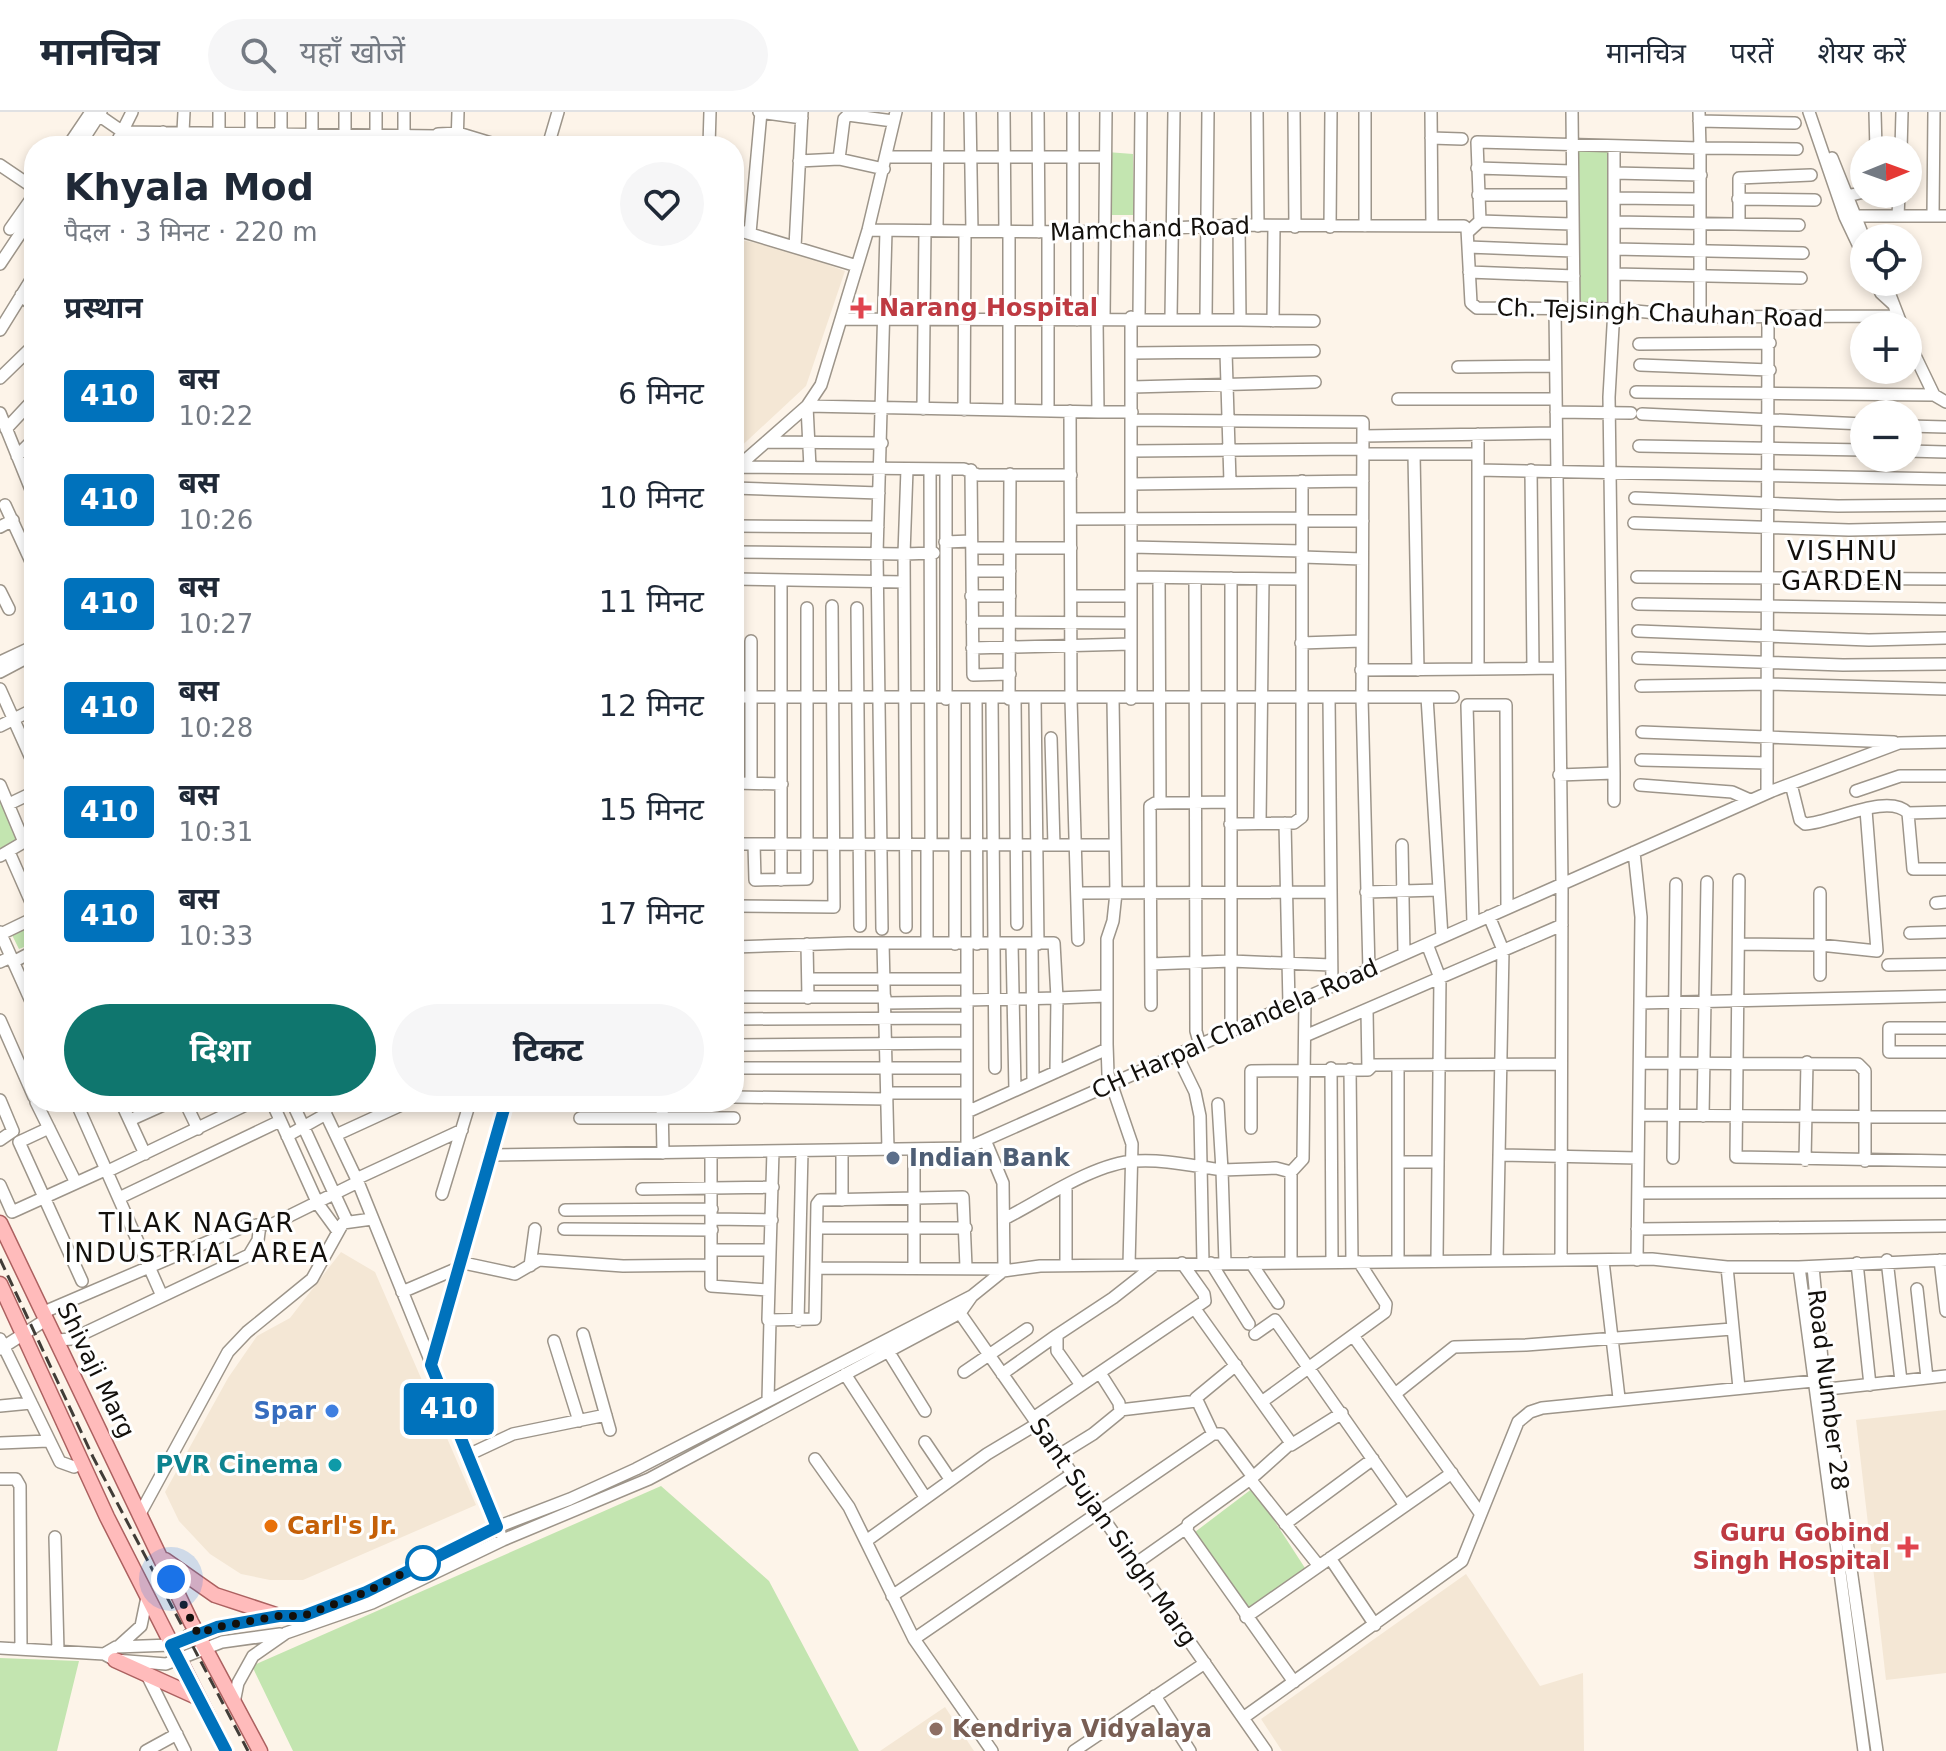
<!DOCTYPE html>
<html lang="hi">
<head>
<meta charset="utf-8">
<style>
  :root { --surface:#fff; --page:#f6f6f7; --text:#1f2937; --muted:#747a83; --line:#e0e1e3; --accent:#0f766e }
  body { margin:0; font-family:"DejaVu Sans","Noto Sans Devanagari",sans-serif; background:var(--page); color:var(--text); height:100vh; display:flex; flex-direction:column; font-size:30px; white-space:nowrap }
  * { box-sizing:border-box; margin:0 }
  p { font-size:26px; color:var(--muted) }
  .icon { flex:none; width:44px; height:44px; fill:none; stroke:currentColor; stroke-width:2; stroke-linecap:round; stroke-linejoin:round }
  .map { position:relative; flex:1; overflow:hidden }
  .details { position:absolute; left:24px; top:24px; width:720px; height:976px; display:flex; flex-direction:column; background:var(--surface); border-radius:32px; box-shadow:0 4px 12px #0003 }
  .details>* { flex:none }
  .badge { padding:0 16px; border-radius:6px; font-size:28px; line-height:52px }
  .needle { width:52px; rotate:89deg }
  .buttons { position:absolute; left:1850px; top:24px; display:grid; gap:16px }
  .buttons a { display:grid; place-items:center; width:72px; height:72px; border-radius:50%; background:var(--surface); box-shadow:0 4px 12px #0003; font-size:40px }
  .you { position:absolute; width:40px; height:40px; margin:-20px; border:6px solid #fff; border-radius:50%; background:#1a73e8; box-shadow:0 0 0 12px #1a73e833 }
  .map>.badge { position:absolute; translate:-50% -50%; box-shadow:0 0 0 4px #fff }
  h2 { padding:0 40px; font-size:30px; line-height:72px }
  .round { display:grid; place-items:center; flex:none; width:84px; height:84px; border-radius:42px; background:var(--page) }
  .headline { display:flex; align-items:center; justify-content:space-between; height:136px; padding:0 40px }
  h1 { font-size:38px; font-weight:700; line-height:60px }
  .primary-button { display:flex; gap:16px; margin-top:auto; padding:16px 40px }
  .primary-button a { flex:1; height:92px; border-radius:48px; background:var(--accent); color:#fff; font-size:32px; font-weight:700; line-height:92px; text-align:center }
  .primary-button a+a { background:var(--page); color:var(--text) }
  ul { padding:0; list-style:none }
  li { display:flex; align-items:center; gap:24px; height:104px; padding:0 40px }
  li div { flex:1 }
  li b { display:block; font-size:30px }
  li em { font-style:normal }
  li .badge { min-width:88px; font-weight:700; text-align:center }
  header { display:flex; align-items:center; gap:48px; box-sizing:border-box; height:112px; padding:0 40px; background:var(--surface); border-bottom:2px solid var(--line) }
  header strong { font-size:38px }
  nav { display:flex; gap:44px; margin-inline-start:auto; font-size:28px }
  .search { width:560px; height:72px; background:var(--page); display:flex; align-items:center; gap:20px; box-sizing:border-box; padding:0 28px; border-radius:44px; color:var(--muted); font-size:30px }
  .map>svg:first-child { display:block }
  .built { fill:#f4e7d5 }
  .green { fill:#c3e5b0 }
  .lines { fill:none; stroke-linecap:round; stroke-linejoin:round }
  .minor-casing { stroke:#9d958a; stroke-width:14 }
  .major-casing { stroke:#ac6160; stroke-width:17 }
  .minor { stroke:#fff; stroke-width:11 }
  .major { stroke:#fbb; stroke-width:14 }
  .rail { stroke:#413d38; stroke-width:3; stroke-dasharray:12 6; stroke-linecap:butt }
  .line-casing { stroke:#fff; stroke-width:18 }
  .line { stroke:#0072bc; stroke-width:12 }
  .walk { stroke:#13100c; stroke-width:8; stroke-dasharray:0 14.4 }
  .health-dot { fill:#e0444e; stroke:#fff; stroke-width:3 }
  .service-dot { fill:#5c6f8a; stroke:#fff; stroke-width:3 }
  .shop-dot { fill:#3f7fe0; stroke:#fff; stroke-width:3 }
  .culture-dot { fill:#0f9aa8; stroke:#fff; stroke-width:3 }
  .food-dot { fill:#e8710a; stroke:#fff; stroke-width:3 }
  .stop-dot { fill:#fff; stroke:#0072bc; stroke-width:4 }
  .education-dot { fill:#8d6e63; stroke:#fff; stroke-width:3 }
  .labels { text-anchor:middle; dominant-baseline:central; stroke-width:6; stroke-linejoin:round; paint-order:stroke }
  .street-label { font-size:24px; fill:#13100c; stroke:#fff }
  .health-label { font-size:24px; font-weight:bold; fill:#be3a42; stroke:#fff; text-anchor:start }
  .service-label { font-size:24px; font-weight:bold; fill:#4e5e75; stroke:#fff; text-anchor:start }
  .shop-label { font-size:24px; font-weight:bold; fill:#366cbe; stroke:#fff; text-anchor:end }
  .culture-label { font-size:24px; font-weight:bold; fill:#0d838f; stroke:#fff; text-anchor:end }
  .food-label { font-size:24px; font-weight:bold; fill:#c56008; stroke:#fff; text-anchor:start }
  .education-label { font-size:24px; font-weight:bold; fill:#785e54; stroke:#fff; text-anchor:start }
  .neighbourhood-label { font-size:26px; letter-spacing:2px; fill:#13100c; stroke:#fff }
</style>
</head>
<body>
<header>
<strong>मानचित्र</strong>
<div class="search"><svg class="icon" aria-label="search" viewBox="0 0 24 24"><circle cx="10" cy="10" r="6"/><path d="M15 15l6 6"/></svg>यहाँ खोजें</div>
<nav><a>मानचित्र</a><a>परतें</a><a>शेयर करें</a></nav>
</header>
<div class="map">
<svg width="1946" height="1639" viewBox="0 0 1946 1639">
  <rect width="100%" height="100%" fill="#fdf4e9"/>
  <!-- built -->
  <path class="built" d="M734 127 780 135 845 159 806 274 734 341Z
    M341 1140 375 1160 476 1393 303 1468H270L241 1462 210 1442 179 1409 165 1380 228 1266 257 1224 290 1206Z
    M1946 1298V1561L1886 1568 1856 1308Z
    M1466 1462 1540 1574 1583 1561 1584 1639H1282L1261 1607Z
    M945 1595 974 1639H880Z"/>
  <!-- green -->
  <path class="green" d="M312 27 365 29V34H312Z
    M1571 36 1610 37 1613 190 1574 191Z
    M1107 40 1133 42 1134 103H1107Z
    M0 686 21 732 0 742Z
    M34 813V831L19 837 12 823Z
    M661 1374 769 1469 859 1639H293L252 1554Z
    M1253 1376 1305 1456 1247 1499 1191 1423Z
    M0 1546 79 1549 57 1639H0Z"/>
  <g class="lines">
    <!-- minor casing -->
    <g class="minor-casing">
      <path id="minor" d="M94 0 123 20 136 34
        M281 0V34
        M312 0V34
        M345 0V22
        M759 0 802 6
        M970 0 972 119
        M1004 0 1005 120
        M1038 0 1039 120
        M1073 0V120
        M1257 0 1258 114
        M1294 0 1295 115
        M1431 0 1432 113
        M1572 0 1574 197
        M1699 0 1700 36 1797 37
        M1809 0 1845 105 1864 145
        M1875 0 1876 38
        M1699 9 1795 11
        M123 20 437 24
        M163 20 175 34
        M183 20 184 0
        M1431 26 1462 27
        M68 34 91 0
        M79 34 101 0
        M115 34 132 0
        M219 34V0
        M251 34V0
        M376 34V0
        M404 34V0
        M437 34 438 22 458 21 501 34
        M457 34 458 0
        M548 34 558 0
        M709 34 710 0
        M1901 38 1902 0
        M886 45H1105
        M1832 46 1864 126
        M839 47 884 57
        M799 49 839 47 844 7 848 3 893 9
        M0 53 34 76
        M1477 56 1572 59
        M1614 61 1701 63
        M1478 83H1572
        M1847 84 1864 80
        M1614 86 1700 87
        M1738 87 1815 88
        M1855 104H1946
        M1898 104 1899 82
        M1933 104 1934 0
        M1480 109 1572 112
        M1614 110 1799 113
        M1739 112V66L1811 63
        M1365 114V0
        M1330 115 1331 0
        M10 117 34 83
        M734 117 857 154
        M868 118 1077 120 1239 113 1464 114 1467 117 1471 191 1477 196 1614 197 1700 205 1898 204
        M937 118 938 0
        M1077 120V208
        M1468 120 1480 109 1477 30 1700 36V205
        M750 121 761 0
        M795 135 802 0
        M1468 135 1573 139
        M1614 137 1803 141
        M0 152 34 101
        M1469 160 1574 164
        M1614 162 1801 166
        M1876 170 1881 181 1893 192
        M1885 170 1902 214
        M21 183 34 195
        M1555 197 1562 772 1561 1148
        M1131 205V587
        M1139 205 1141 0
        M1171 206 1174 0
        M1206 206 1208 0
        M841 207 1240 208 1239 113
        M1104 207 1106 0
        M1240 208 1314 209
        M1273 209 1274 114
        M0 218 34 163
        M1908 229 1934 283 1946 290
        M1639 232 1770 231
        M1226 240 1230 370
        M1131 241 1314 239
        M1640 253 1770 258
        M1458 255 1555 254
        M0 266 34 233
        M1132 275 1315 270
        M1636 280 1934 283
        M1398 287H1556
        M923 297 925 119
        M964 298 965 119
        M1009 298V120
        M1048 299V120
        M1070 299 1071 587 1078 828
        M1098 300H1132
        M1556 300 1631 301
        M0 301 34 385
        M1642 302 1864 312
        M1131 308 1363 310 1362 586 1369 858
        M1908 314 1946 315
        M6 317 34 287
        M1478 322V557L1558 556
        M1363 324 1556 321
        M766 330 882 331
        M1639 334 1864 338
        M1131 339 1363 337
        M1908 339 1946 340
        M1363 342H1478
        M1414 342 1418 558
        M17 344 34 327
        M737 355 964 357 978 363H1071
        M810 356 807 294 1098 300 1097 208
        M907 357 904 442 934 441
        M930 357 931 733
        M734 358 807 294 821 273 868 118 896 0
        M971 358 973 563 1010 562
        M1478 358 1946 367
        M1531 358 1533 556
        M1131 372 1363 369
        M734 376 879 381
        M1635 386 1838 394 1946 393
        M5 393 34 456
        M1071 407 1302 406
        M1302 409H1363
        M1634 411 1849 418 1946 416
        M734 414 878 415
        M0 415 13 408
        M945 430 971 429
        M1131 435 1302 439
        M972 436H1071
        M734 440 904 442 906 815
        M1302 445 1362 447
        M972 459H1010
        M1131 465 1302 467
        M1637 465 1946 467
        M1159 466 1160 691
        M1195 466 1196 919 1200 933
        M734 467 904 470
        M0 479 9 497
        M971 484H1010
        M1072 484H1131
        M1638 492 1946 497
        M857 496 860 814
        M972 510 1131 511
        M1638 519 1869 528 1946 526
        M1301 531 1362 529
        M972 536 1131 532
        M1638 546 1843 553 1946 552
        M0 550 32 535
        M1361 558 1478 557
        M0 560 34 542
        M1641 574 1768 572 1946 577
        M0 577 34 653
        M734 585H1453
        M1427 585 1442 825
        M1329 586 1332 874
        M946 587V357
        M955 587V832
        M976 587 977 832
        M992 587 995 956
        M1009 587 1010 362
        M1015 587 1017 812
        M1035 587 1038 832
        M1113 587 1116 781 1113 809 1107 827V932L1108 962 1132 1032 1129 1153
        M0 614 34 597
        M1642 620 1894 630
        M1051 626 1054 733
        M1641 648 1767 651
        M1614 661V689
        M1559 663 1614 661 1609 285 1614 197V35
        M734 671 782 672
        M751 671V529
        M1791 672 1800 708 1805 712C1832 711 1888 680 1908 701L1913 757H1946
        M0 673 24 730 0 744
        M1640 673 1732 680 1750 688
        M1856 679 1900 664H1946
        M1767 681 1768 205
        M9 692 34 680
        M1908 701 1946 700
        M1260 711 1263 467
        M1285 711 1289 893
        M1230 712 1294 711 1302 705V369
        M734 732 1115 733
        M754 732 755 768 807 767V496
        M1402 733 1404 842
        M9 740 34 797
        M1634 740 1641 805 1637 1148
        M781 768V470
        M1739 768 1736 1045 1946 1049
        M1366 780 1439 778
        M1078 781 1330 780
        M1936 791 1946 790
        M734 794 834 795 832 494
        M1489 804 1503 838 1497 1148
        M1473 811 1467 593H1506L1507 796
        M882 817 877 442 886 119
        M0 820 34 896
        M1910 821 1946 820
        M1 822 34 806
        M883 831 888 1037
        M927 831V733
        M807 832 808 886
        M967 832V1036
        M1012 832 1015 978
        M1032 832 1033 970
        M1427 832 1440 866 1437 1147
        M1739 832 1820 833 1877 839 1866 698
        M734 835 848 831H1054L1057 886 1106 884
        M0 850 11 845
        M13 850 34 839
        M1151 852 1231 849 1331 853
        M1888 853 1946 852
        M1820 863V781
        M808 867H967
        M734 885H885
        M967 888 1057 886 1056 960
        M885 891 967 890
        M1640 891 1946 884
        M1151 893 1150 694 1155 691 1230 690
        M1367 898 1368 958
        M734 907 967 906
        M0 908 34 985
        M1946 916H1889V940H1946
        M1231 919V466
        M1305 924 1562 813
        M734 933 967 931
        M1177 943 1195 980 1200 1004 1203 1151
        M1640 951 1858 952 1865 959V1049
        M734 956H967
        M1331 956 1332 1150
        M1350 957 1352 1150
        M887 981H967
        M734 985 887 987
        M0 988 13 1019 0 1028
        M36 990 76 1071
        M76 990 162 1184
        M121 990 145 1042
        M185 990 198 1017
        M272 990 318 1092 337 1118
        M292 990 347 1109
        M320 990 358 1070 500 1421
        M662 990 663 1041
        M967 1000 1107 937
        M1639 1003 1946 1005
        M1703 1004 1707 770
        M580 1006H734
        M130 1008 170 990
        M49 1016 19 1030 82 1169
        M1251 1016V959L1368 958 1373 953 1561 952
        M336 1023 408 990
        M287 1024 326 1002
        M985 1028 1003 1071 1004 1157
        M773 1039 768 1208 815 1207 817 1092 820 1088 963 1085 966 1155
        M711 1040V1174L767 1178
        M489 1043 967 1036 1772 679 1899 631 1946 630
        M1499 1043 1638 1046
        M1673 1046 1676 772
        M1805 1048 1807 950
        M1398 1050H1438
        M108 1059 252 990
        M356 1067 462 1018
        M0 1073 12 1100 107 1057
        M1066 1076V1153
        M642 1077 773 1075
        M1638 1081 1946 1080
        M442 1082 470 990
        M119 1086 280 1009
        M842 1088V1038
        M565 1098 712 1097
        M712 1107 772 1108
        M1004 1107C1040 1089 1094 1051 1135 1049 1164 1047 1193 1054 1222 1058L1218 992
        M817 1116H966
        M564 1117 712 1118
        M1637 1117 1946 1114
        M711 1138H770
        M1398 1148V953
        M1887 1148 1901 1269
        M1940 1148 1946 1199
        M1603 1149 1619 1286
        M459 1150 515 1162 539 1148 623 1154 711 1153
        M1211 1151 1249 1212
        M1225 1151 1222 1058 1276 1056 1291 1060
        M1251 1151 1278 1191
        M1291 1151V1060L1303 1047 1305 886
        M1857 1151 1870 1273
        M530 1154 535 1117
        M914 1155V1037
        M1727 1155 1739 1276
        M1799 1155 1864 1639
        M1813 1155 1824 1268 1877 1639
        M819 1156 1006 1157
        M1917 1177 1927 1266
        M402 1180 458 1156
        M957 1197 1266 1639
        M1195 1197 1291 1331 1253 1365 1188 1412 1187 1419 1294 1570
        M44 1200 245 1114 273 1112 358 1070
        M798 1209 802 1039
        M583 1222 610 1318
        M1255 1222 1275 1208 1404 1392
        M1354 1225 1480 1401
        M0 1227 60 1350 74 1355 81 1351
        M57 1228 72 1227 249 1143 258 1128 260 1113
        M554 1229 579 1309
        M0 1237 47 1207
        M888 1239 925 1299
        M431 1252 506 990
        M964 1260 1027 1217
        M845 1262 925 1385
        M1002 1262 1057 1223
        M1081 1273 1057 1239V1223L1113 1186 1155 1153
        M1819 1278 1946 1264
        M1395 1282 1454 1235 1526 1233 1732 1217
        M768 1288 770 1208
        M1263 1289 1385 1200 1386 1192 1359 1150
        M0 1294 31 1291
        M1120 1298 1196 1289
        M1033 1306 1205 1189 1204 1182 1182 1151
        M1213 1322 1196 1286 1236 1253
        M925 1330 950 1367
        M0 1331 48 1329
        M1291 1333 1342 1301
        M468 1343 513 1322 606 1303
        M1059 1343 1093 1322 1120 1300 1119 1291 1100 1261
        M815 1347 849 1395 914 1527 992 1639
        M0 1367H16L20 1374 21 1537
        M1250 1367 1319 1454
        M141 1400 228 1240 247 1220 312 1167 343 1111 372 1107
        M1285 1412 1373 1347
        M55 1425 58 1539
        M866 1429 987 1342 1037 1312
        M1330 1446 1375 1513
        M1135 1452 1186 1416
        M892 1484 1072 1362
        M1246 1505 1452 1361
        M914 1527 1213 1322H1221L1253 1365
        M120 1533 141 1514 147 1485
        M0 1536 104 1542 115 1548 166 1552 222 1530 280 1522
        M104 1542 116 1535 171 1533 217 1515 279 1504H303L366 1480 497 1415 570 1387 636 1357 972 1184
        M146 1561 185 1639
        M1155 1584 1190 1639
        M234 1591 238 1571 253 1544 286 1521 372 1491 503 1428 649 1367 960 1201 972 1184 1003 1159 1040 1154 1652 1147 1727 1155H1799L1946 1148
        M1243 1606 1462 1449 1518 1310 1530 1300 1542 1296 1824 1268
        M146 1639 177 1622
        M1074 1639 1205 1551"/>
    </g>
    <!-- major casing -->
    <g class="major-casing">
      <path id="major" d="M0 1111 191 1510 260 1639
        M0 1172 107 1405 226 1639
        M165 1448 215 1483 279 1504
        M115 1548 199 1586"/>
    </g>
    <!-- minor -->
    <use href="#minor" class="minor"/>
    <!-- major -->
    <use href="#major" class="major"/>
    <!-- rail -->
    <path class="rail" d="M0 1147 93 1345 248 1639"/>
  </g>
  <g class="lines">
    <!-- line casing -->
    <g class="line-casing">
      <path id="line" d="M226 1639 171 1533 217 1515 279 1504H303L366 1480 497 1415 431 1253 506 990"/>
    </g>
    <!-- line -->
    <use href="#line" class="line"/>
    <!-- walk -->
    <path class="walk" d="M171 1467 198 1522 217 1515 279 1504H303L366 1480 423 1451"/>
  </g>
  <!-- markers -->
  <g class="health-dot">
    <path d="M857 184h8v8h8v8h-8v8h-8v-8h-8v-8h8z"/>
    <path d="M1904 1423h8v8h8v8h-8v8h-8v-8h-8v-8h8z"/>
  </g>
  <circle class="service-dot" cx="893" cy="1046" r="8"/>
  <circle class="shop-dot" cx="332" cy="1299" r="8"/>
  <circle class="culture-dot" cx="335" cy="1353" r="8"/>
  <circle class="food-dot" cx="271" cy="1414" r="8"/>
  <circle class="stop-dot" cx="423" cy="1451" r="16"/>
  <circle class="education-dot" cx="936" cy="1617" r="8"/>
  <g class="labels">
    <!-- street labels -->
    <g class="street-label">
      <text transform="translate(1150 117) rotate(-2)">Mamchand Road</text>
      <text transform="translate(1660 201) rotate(2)">Ch. Tejsingh Chauhan Road</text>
      <text transform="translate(1235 917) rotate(-24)">CH Harpal Chandela Road</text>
      <text transform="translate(96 1258) rotate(64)">Shivaji Marg</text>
      <text transform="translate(1828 1278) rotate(83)">Road Number 28</text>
      <text transform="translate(1113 1420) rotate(55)">Sant Sujan Singh Marg</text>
    </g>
    <!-- health labels -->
    <g class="health-label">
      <text x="879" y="196">Narang Hospital</text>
      <text x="1890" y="1421" text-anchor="end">Guru Gobind<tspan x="1890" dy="28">Singh Hospital</tspan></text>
    </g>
    <!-- service labels -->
    <g class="service-label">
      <text x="909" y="1046">Indian Bank</text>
    </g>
    <!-- shop labels -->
    <g class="shop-label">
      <text x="316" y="1299">Spar</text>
    </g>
    <!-- culture labels -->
    <g class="culture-label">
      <text x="319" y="1353">PVR Cinema</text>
    </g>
    <!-- food labels -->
    <g class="food-label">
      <text x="287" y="1414">Carl's Jr.</text>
    </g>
    <!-- education labels -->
    <g class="education-label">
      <text x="952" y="1617">Kendriya Vidyalaya</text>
    </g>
    <!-- neighbourhood labels -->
    <g class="neighbourhood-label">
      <text x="1843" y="439">VISHNU<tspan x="1843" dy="30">GARDEN</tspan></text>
      <text x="197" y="1111">TILAK NAGAR<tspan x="197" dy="30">INDUSTRIAL AREA</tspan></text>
    </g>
  </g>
</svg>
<div class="buttons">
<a><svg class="needle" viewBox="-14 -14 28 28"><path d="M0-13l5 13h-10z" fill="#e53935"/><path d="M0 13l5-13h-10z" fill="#747a83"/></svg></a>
<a><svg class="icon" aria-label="locate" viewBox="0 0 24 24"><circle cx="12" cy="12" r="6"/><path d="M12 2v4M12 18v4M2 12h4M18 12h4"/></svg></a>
<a>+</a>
<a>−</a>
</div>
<div class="you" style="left:171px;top:1467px"></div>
<b class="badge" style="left:449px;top:1297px;background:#0072bc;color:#fff">410</b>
<section class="details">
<div class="headline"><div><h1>Khyala Mod</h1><p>पैदल · 3 मिनट · 220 m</p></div><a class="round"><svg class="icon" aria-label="heart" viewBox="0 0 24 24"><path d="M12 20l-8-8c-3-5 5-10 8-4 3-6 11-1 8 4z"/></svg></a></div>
<h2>प्रस्थान</h2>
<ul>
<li><span class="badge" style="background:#0072bc;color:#fff">410</span><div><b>बस</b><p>10:22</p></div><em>6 मिनट</em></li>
<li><span class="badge" style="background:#0072bc;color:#fff">410</span><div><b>बस</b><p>10:26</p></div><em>10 मिनट</em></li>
<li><span class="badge" style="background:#0072bc;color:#fff">410</span><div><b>बस</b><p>10:27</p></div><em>11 मिनट</em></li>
<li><span class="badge" style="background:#0072bc;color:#fff">410</span><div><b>बस</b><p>10:28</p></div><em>12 मिनट</em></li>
<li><span class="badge" style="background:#0072bc;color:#fff">410</span><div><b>बस</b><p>10:31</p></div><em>15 मिनट</em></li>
<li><span class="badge" style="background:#0072bc;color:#fff">410</span><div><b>बस</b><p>10:33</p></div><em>17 मिनट</em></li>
</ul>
<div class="primary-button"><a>दिशा</a><a>टिकट</a></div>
</section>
</div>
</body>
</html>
